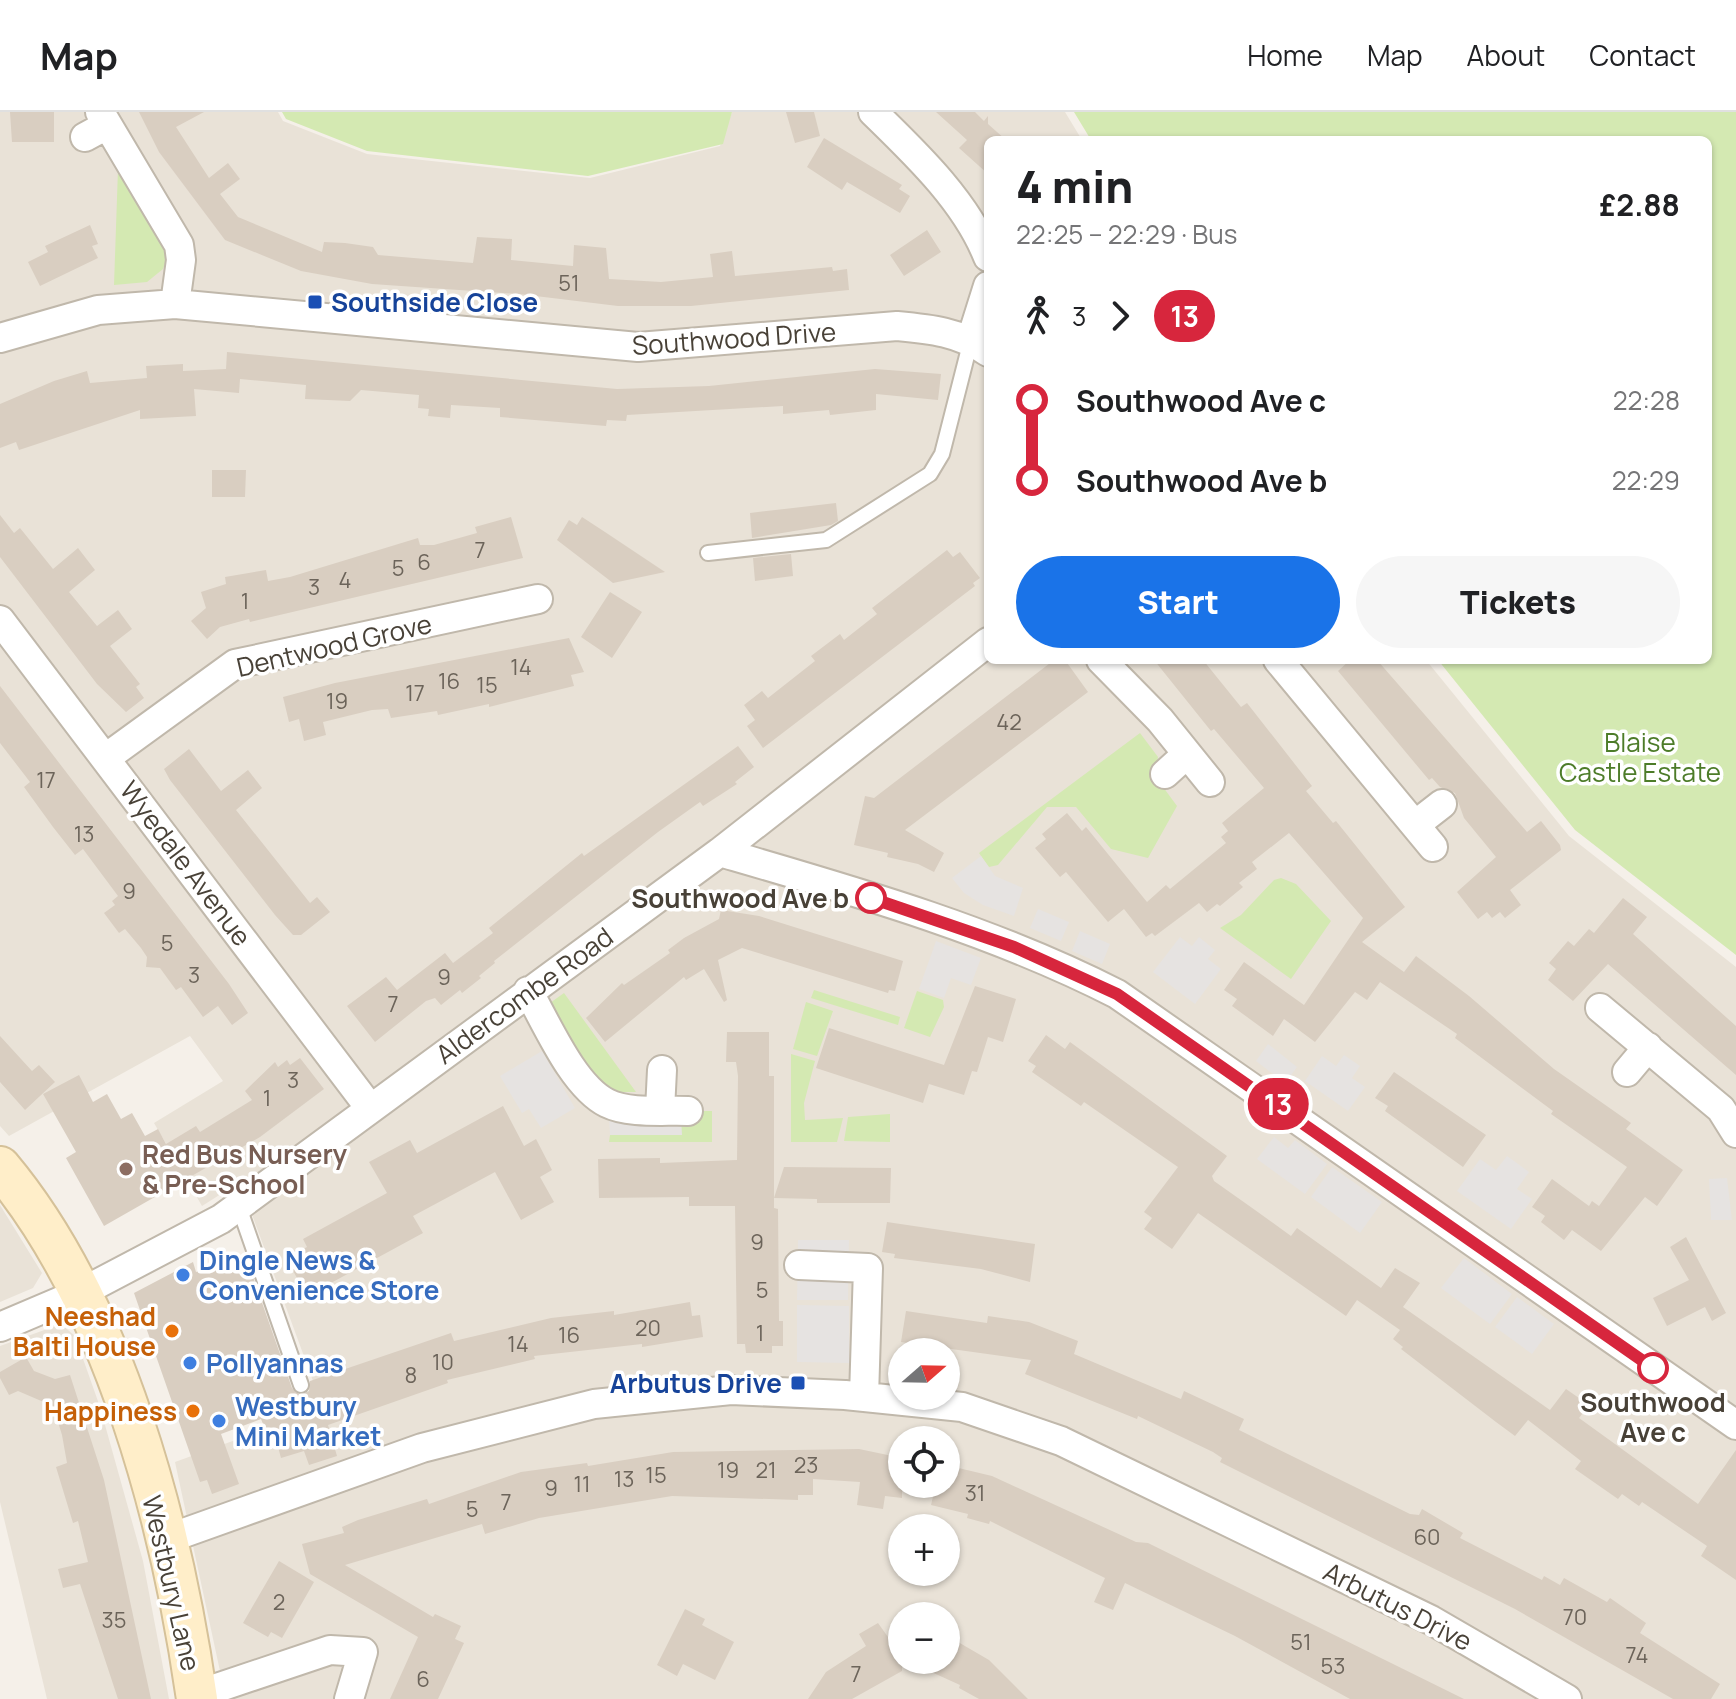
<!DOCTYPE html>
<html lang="en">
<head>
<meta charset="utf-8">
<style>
  :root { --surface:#fff; --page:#f6f6f6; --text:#202124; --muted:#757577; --line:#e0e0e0; --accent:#1a73e8 }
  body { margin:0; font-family:Manrope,sans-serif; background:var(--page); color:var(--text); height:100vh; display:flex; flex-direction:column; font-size:30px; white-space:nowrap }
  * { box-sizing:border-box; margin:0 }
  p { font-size:26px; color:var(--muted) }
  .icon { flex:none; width:44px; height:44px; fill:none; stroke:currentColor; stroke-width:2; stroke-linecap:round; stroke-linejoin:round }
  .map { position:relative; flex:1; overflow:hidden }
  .drawer { position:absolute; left:984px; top:24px; width:728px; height:528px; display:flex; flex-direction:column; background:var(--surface); border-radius:12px; box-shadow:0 2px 6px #0004 }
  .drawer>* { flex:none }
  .badge { padding:0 16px; border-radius:26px; font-size:28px; line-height:52px }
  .needle { width:52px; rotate:70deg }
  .buttons { position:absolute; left:888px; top:1226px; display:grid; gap:16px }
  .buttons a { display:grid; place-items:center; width:72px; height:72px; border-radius:50%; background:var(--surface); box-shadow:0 2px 6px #0004; font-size:40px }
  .map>.badge { position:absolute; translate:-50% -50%; box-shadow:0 0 0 4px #fff }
  .legs { display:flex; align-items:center; gap:12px; height:88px; padding:0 32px; font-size:26px }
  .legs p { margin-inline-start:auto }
  .head { display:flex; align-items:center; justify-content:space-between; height:136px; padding:0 32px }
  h1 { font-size:44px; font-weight:800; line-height:60px }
  .cta { display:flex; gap:16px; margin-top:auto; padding:16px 32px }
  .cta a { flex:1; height:92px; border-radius:48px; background:var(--accent); color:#fff; font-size:32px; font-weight:800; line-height:92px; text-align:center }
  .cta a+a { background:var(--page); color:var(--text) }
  ul { padding:0 32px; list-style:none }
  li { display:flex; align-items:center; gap:28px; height:80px; font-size:30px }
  li i { display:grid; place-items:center; width:12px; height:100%; margin:0 10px; background:currentColor }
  li i::after { content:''; width:20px; height:20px; margin:-10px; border:6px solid; border-radius:50%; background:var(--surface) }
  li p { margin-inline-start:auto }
  li:first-child i { background:linear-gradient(#0000 50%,currentColor 0) }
  li:last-child i { background:linear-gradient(currentColor 50%,#0000 0) }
  header { display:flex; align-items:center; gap:48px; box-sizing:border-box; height:112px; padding:0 40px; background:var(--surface); border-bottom:2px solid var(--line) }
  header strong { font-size:38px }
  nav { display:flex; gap:44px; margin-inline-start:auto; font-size:28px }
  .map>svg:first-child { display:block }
  .residential { fill:#e9e2d7; fill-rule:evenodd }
  .green { fill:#d4e9b2 }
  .parking { fill:#e6e3e1 }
  .building { fill:#d9cec1 }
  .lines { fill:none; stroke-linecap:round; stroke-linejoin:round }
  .lane-casing { stroke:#c0b8ab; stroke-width:18 }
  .street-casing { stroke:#c0b8ab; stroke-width:32 }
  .secondary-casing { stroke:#d5c199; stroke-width:44 }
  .lane { stroke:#fff; stroke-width:14 }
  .street { stroke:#fff; stroke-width:28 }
  .secondary { stroke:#ffeec9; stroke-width:40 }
  .line-1-casing { stroke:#fff; stroke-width:18 }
  .line-1 { stroke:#d7263d; stroke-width:12 }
  .transit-dot { fill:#1a4fb4; stroke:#fff; stroke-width:3 }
  .stop-1-dot { fill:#fff; stroke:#d7263d; stroke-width:4 }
  .education-dot { fill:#8d6e63; stroke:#fff; stroke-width:3 }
  .shop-dot { fill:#3f7fe0; stroke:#fff; stroke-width:3 }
  .food-dot { fill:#e8710a; stroke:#fff; stroke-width:3 }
  .labels { text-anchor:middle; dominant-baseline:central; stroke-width:7; stroke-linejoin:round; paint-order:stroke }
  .number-label { font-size:22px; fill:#6c645a }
  .transit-label { font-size:26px; font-weight:bold; fill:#164399; stroke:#fff; text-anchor:start }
  .street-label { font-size:26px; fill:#484137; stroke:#fff }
  .park-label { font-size:26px; fill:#4d7c29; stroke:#fff }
  .stop-label { font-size:26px; font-weight:bold; fill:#484137; stroke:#fff; text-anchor:end }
  .education-label { font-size:26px; font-weight:bold; fill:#785e54; stroke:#fff; text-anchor:start }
  .shop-label { font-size:26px; font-weight:bold; fill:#366cbe; stroke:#fff; text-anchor:start }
  .food-label { font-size:26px; font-weight:bold; fill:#c56008; stroke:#fff; text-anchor:end }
</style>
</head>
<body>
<header>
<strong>Map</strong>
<nav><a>Home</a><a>Map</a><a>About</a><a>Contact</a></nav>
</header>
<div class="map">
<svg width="1736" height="1587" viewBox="0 0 1736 1587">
  <rect width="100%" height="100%" fill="#f5f0e9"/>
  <!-- residential -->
  <path class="residential" d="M0 0H278L283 9 367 42 590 66 720 34 732 0H858L869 14 880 0H1065L1082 28H988V548H1426L1569 724 1736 855V1587H226L175 1350 323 1296 240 1070 202 1094 154 1011 223 969 190 924 9 1024 0 1014ZM902 1240H946V1284H902ZM902 1328H946V1372H902ZM902 1416H946V1460H902ZM902 1504H946V1548H902Z
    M0 1093 42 1161 33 1176 0 1190Z
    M61 1212 75 1224 100 1295 143 1449 169 1587H47L0 1390V1234Z"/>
  <!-- green -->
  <path class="green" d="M282 0H732L723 32 588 64 367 39 286 7Z
    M1074 0H1736V843L1575 718 1438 548H1708V28H1091Z
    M118 57 166 137 167 146 163 157 147 170 114 173Z
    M1140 621 1158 645 1155 664 1177 694 1148 746 1111 737 1076 695H1047L998 753 989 755 979 741Z
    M1281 766 1296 772 1331 809 1291 867 1220 816 1241 803 1274 768Z
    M814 878 900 905 898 913 811 886Z
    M917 879 943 888 944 895 930 925 904 916Z
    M564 881 636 980H607L587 962 550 891Z
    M806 890 833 899 817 944 793 937Z
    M791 942 815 949 804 991 805 1008 843 1006 837 1030H791Z
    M694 999H712V1030H609L610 1023H681V1005Z
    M890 1002V1030L844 1029 848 1005Z"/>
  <!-- parking -->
  <path class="parking" d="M981 744 995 764 1023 776 1014 804 983 793 964 781 952 766Z
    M1038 797 1069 810 1061 829 1030 816Z
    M1080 819 1110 832 1102 852 1072 839Z
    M1180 825 1192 834 1199 825 1215 838 1208 847 1221 857 1195 892 1153 860Z
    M936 829 981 846 971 873 951 866 944 886 919 877Z
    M1268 932 1297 955 1285 971 1256 949Z
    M542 939 575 996 541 1016 529 997 522 1001 500 964Z
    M1344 943 1360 954 1352 966 1365 975 1348 999 1305 969 1322 944 1336 954Z
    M609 1005H681L682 1023H610Z
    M1274 1025 1288 1036 1295 1028 1327 1052 1305 1082 1257 1047Z
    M1507 1044 1529 1060 1517 1077 1532 1087 1511 1117 1457 1079 1480 1047 1496 1058Z
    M1332 1055 1382 1090 1360 1121 1311 1085Z
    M1727 1066 1732 1108H1711L1709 1067Z
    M798 1128H849L848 1188H797Z
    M1464 1146 1512 1182 1490 1212 1441 1176Z
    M1517 1185 1554 1212 1532 1242 1495 1215Z
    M797 1193 849 1194V1251L797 1250Z"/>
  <!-- building -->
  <path class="building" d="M10 0H54V30H12Z
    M139 0H204L176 15 209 66 228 51 240 67 220 82 238 105 322 140 324 130 345 131 373 135 378 143 473 151 477 125 512 127 511 148 573 154 574 133 606 136 609 167 661 170 713 165 710 142 732 139 735 164 832 155 833 159 847 157 849 178 691 194H618L519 182 372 172 301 159 225 128 159 40Z
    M786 0H814L820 24 795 31Z
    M936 0H975L984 9 988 4V12L1006 28H988V62L959 36 967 28Z
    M824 26 902 73 899 77 910 84 900 101 847 70 842 78 807 55Z
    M90 113 98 132 92 134 98 146 40 174 28 150 48 140 45 134Z
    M927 118 941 140 904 164 890 143Z
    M227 240 617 277 709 274 875 257 941 262 938 288 876 282V298L830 303 829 298 783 302V294L627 303 626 309 607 308 606 314 500 305V296L451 293 450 306 428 304 429 297 418 296 419 283 361 278 350 289 305 287 306 273 240 267 239 281 194 277 196 304 140 307V298L19 338 16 330 0 336V292L54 269 87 259 90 271 147 266 146 254 183 252V259L226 257Z
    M212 358H246L245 385H212Z
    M836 391 838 409 831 413 752 426 750 401Z
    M0 403 14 421 20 416 53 457 78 436 95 458 69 480 97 514 118 498 132 517 110 534 140 572 136 575 144 586 126 600 97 572 0 445Z
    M511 405 523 446 250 510 249 507 220 515 207 527 191 509 206 496 201 480 226 472 225 465 266 458 268 469 290 465 418 426 420 433H434L477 421 475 415Z
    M582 405 605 420 665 460 613 471 557 428 569 408 577 413Z
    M947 438 953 445 960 440 980 466 973 471 975 474 763 636 747 614 755 608 744 593 762 579 768 586 815 549 811 544 840 522 844 528 877 502 872 496Z
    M791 442 793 464 755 469 753 446Z
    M610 480 642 500 612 546 581 525Z
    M569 526 584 560 571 563 574 574 489 595V592L438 603 437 599 391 606 388 597 372 598 323 610 326 623 304 629 299 607 289 610 283 585 335 571Z
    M1054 548H1065L1088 580 905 718 944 741 934 760 918 752 887 745 888 741 854 733 865 684 874 686Z
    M1154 548H1203L1241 595 1247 591 1312 674 1306 679 1333 711 1336 709 1405 795 1362 830 1404 860 1416 844 1469 884 1554 957 1631 1011 1626 1017 1683 1058 1657 1094 1645 1085 1601 1139 1572 1118 1564 1128 1541 1110 1545 1104 1532 1095 1552 1067 1589 1094 1592 1089 1599 1094 1627 1055 1551 1002 1553 999 1455 926 1457 922 1380 870 1367 888 1355 880 1315 930 1284 907 1273 924 1232 894 1237 887 1224 878 1244 850 1304 893 1363 806 1289 721 1252 750 1257 757 1239 771 1243 775 1220 794 1217 792 1207 800 1199 791 1155 824 1152 821 1146 825 1124 797 1108 810 1066 760 1060 765 1035 736 1046 727 1042 722 1067 701 1082 719 1086 715 1147 790 1166 773 1170 777 1226 731 1221 725 1228 719 1222 711 1264 676 1214 617 1211 619Z
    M1350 548H1377L1527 720 1541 709 1560 733 1561 738 1510 778 1521 793 1505 806 1500 800 1492 806 1487 800 1478 807 1457 780 1496 745 1464 706 1455 681 1440 675 1432 666 1429 668 1338 559Z
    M0 574 229 872 248 901 232 913 218 894 203 905 181 875 176 878 160 856 146 855 147 845 141 836 125 817 119 821 104 801 115 793 112 789 118 784 83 737 75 743 53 715 24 675 30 670 0 631Z
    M738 634 754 655 735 670 737 672 703 694 700 690 658 720 494 849 495 851 479 864 481 866 462 881 460 878 441 893 435 886 426 889 375 930 347 894 386 865 397 878 445 841 453 851 493 821 489 816 582 741 584 744Z
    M189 637 221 679 248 658 262 676 236 698 310 791 317 785 330 800 301 823H293L275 803 170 668 164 657Z
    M1623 786 1647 805 1633 822 1736 914V963L1608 852 1573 889 1548 868 1556 857 1549 851 1568 829 1574 834 1589 817 1594 821Z
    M721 798 759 804 903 849 895 879 889 878 888 881 742 836 718 848 727 888 724 890 704 857 686 868 684 865 605 930 586 906 622 871 624 873 670 841 668 838 684 826 719 807Z
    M975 874 1016 887 1003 930 988 925 977 960 972 959 964 983 929 972 923 991 816 956 829 916 944 953Z
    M727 920H769V964H774V1096L778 1097 779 1209H783V1234H772V1241H746L745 1232H737L735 1094H689V1085L599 1086 598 1047 660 1046V1051L737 1048 738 964 736 950H726Z
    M1046 923 1065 937 1070 930 1227 1044 1212 1064 1214 1069 1255 1098 1291 1124 1297 1116 1381 1176 1395 1156 1420 1171 1403 1195 1550 1298 1566 1277 1589 1293 1579 1306 1698 1392 1736 1338V1468L1701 1444 1707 1434 1642 1390 1639 1394 1622 1382 1618 1387 1575 1357 1581 1349 1528 1308 1515 1324 1496 1310 1401 1237 1403 1235 1393 1227 1400 1218 1357 1188 1346 1204 1198 1101 1172 1137 1144 1117 1152 1106 1144 1100 1178 1055 1084 990 1081 994 1032 960 1036 954 1028 949Z
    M0 924 32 959 39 953 55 970 25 998 0 970Z
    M300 946 324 977 260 1025 104 1114 66 1046 76 1040 43 982 79 963 93 990 107 982 121 1007 132 1001 145 1024 158 1017 166 1032 196 1014 200 1020 252 988 245 979 275 950 278 955 287 948 290 953Z
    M1394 960 1486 1023 1463 1055 1385 999 1388 994 1375 986Z
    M503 994 524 1034 536 1027 552 1058 540 1065 554 1090 521 1108 495 1060 413 1104 423 1121 307 1184 286 1146 307 1135 303 1127 387 1081 369 1050 410 1028 417 1041Z
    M784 1055 891 1056 890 1091H817V1087L774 1086Z
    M887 1110 1035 1132 1030 1170 981 1157 894 1146 895 1142 882 1140Z
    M1686 1125 1726 1201 1712 1209 1705 1195 1667 1214 1653 1186 1689 1168 1670 1135Z
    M245 1142 292 1276 300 1283 309 1279 310 1269 451 1221 454 1229 551 1206 614 1199V1203L690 1190 692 1204 700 1203 703 1225 642 1235V1232L534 1244 535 1247 447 1268 448 1271 328 1313 337 1344 309 1353 304 1339 281 1346 278 1335 273 1336 261 1307 221 1322 239 1372 212 1382 207 1368 200 1370 134 1181 193 1150 196 1160Z
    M906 1199 987 1211 988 1204 1029 1210 1078 1229 1074 1242 1181 1287 1184 1279 1244 1307 1239 1318 1410 1402 1419 1403 1422 1397 1463 1421 1460 1426 1542 1468 1544 1464 1560 1473 1564 1466 1607 1490 1610 1486 1646 1511 1640 1521 1720 1572 1711 1587H1673L1515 1497 1220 1350 1222 1346 1213 1340 1138 1304 1137 1307 1025 1262 1031 1248 901 1230Z
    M26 1245 34 1259 55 1267 70 1263 104 1368 151 1587H118L80 1472 63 1476 58 1457 88 1450 78 1409 73 1411 56 1355 67 1351 62 1323 53 1294 18 1279 9 1283 0 1266V1260Z
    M859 1337 902 1346V1386L885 1384 883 1397 857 1393 860 1370 813 1367V1383H798V1388L672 1384 539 1406 485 1422 482 1412 345 1453 433 1505 435 1502 461 1514 455 1527 464 1531 438 1587H390L418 1525 310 1462 302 1432 344 1421 342 1415 358 1408 427 1387 429 1392 521 1360 587 1351 588 1354 673 1340Z
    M946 1353 992 1364 1136 1430 1148 1431 1464 1587H1350L1235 1524 1125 1471 1113 1498 1094 1490 1105 1466 990 1409 989 1412 967 1406 968 1402 931 1393 936 1372H946Z
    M279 1449 314 1470 282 1526 271 1520 268 1525 243 1511Z
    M685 1497 705 1507 702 1513 734 1530 715 1568 683 1552 677 1564 657 1553Z
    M878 1511 893 1532 902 1526V1559L852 1587H808L826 1560 866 1534 859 1522Z
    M946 1523 989 1548 1028 1587H979L959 1576 960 1573 905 1548H946Z"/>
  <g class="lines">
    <!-- lane casing -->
    <g class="lane-casing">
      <path id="lane" d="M708 441 826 428 930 362 942 342 971 228
        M239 1095 301 1273"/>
    </g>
    <!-- street casing -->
    <g class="street-casing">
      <path id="street" d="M100 0 179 133 181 148 175 192
        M873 0C915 41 966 89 988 145
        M85 25 107 13
        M0 226 98 198 175 192 638 235 897 214C930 217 960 220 988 240
        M971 228 988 174
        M0 508 370 996
        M1101 548 1160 608 1210 670
        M1278 548 1433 735
        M107 645 235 552 538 487
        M1165 662 1187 642
        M1415 713 1442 692
        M720 740C854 779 992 818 1117 882L1736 1313
        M528 879C547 912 573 974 607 991 629 1002 664 998 688 999
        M1600 896 1721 997 1736 1021
        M1627 960 1648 935
        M660 998 662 958
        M799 1153 868 1156 864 1285
        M0 1215 80 1181 221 1107 720 740 988 530
        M167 1427 422 1336 594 1292 731 1278 845 1283 962 1295 1061 1329 1431 1508 1567 1587
        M196 1583 330 1538 363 1540 349 1587"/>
    </g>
    <!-- secondary casing -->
    <g class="secondary-casing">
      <path id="secondary" d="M0 1055C115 1192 172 1412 197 1587"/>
    </g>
    <!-- lane -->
    <use href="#lane" class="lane"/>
    <!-- street -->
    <use href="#street" class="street"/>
    <!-- secondary -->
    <use href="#secondary" class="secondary"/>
  </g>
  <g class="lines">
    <!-- line-1 casing -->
    <g class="line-1-casing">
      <path id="line-1" d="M871 786 1014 835 1117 882 1653 1256"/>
    </g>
    <!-- line-1 -->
    <use href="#line-1" class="line-1"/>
  </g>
  <!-- markers -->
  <g class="transit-dot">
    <rect x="307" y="182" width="16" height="16" rx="4"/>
    <rect x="790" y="1263" width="16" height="16" rx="4"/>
  </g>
  <g class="stop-1-dot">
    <circle cx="871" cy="786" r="14"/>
    <circle cx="1653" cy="1256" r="14"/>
  </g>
  <circle class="education-dot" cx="126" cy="1057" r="8"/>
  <g class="shop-dot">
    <circle cx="183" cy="1163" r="8"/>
    <circle cx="190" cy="1251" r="8"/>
    <circle cx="219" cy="1309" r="8"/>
  </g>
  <g class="food-dot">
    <circle cx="172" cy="1219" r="8"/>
    <circle cx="193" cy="1299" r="8"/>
  </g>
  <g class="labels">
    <!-- number labels -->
    <g class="number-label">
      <text x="569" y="171">51</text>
      <text x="480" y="438">7</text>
      <text x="424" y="450">6</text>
      <text x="398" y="456">5</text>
      <text x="345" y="468">4</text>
      <text x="314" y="475">3</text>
      <text x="245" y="489">1</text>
      <text x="521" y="555">14</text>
      <text x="449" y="569">16</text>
      <text x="487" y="573">15</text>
      <text x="415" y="581">17</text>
      <text x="337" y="589">19</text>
      <text x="1009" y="610">42</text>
      <text x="46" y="668">17</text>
      <text x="84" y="722">13</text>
      <text x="129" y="779">9</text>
      <text x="167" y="831">5</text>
      <text x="194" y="863">3</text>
      <text x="444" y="865">9</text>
      <text x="393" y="892">7</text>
      <text x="293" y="968">3</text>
      <text x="267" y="986">1</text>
      <text x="757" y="1130">9</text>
      <text x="762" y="1178">5</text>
      <text x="648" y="1216">20</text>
      <text x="760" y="1221">1</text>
      <text x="569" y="1223">16</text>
      <text x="518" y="1232">14</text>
      <text x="443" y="1250">10</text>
      <text x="411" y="1263">8</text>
      <text x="806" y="1353">23</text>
      <text x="728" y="1358">19</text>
      <text x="766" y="1358">21</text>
      <text x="656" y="1363">15</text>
      <text x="624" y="1367">13</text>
      <text x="582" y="1372">11</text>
      <text x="551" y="1376">9</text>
      <text x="975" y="1381">31</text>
      <text x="506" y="1390">7</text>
      <text x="472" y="1397">5</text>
      <text x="1427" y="1425">60</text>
      <text x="279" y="1490">2</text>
      <text x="1575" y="1505">70</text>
      <text x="114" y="1508">35</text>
      <text x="1301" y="1530">51</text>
      <text x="1637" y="1543">74</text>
      <text x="1333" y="1554">53</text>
      <text x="856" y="1562">7</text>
      <text x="423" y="1567">6</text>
    </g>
    <!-- transit labels -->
    <g class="transit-label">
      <text x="331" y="190">Southside Close</text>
      <text x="782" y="1271" text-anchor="end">Arbutus Drive</text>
    </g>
    <!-- street labels -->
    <g class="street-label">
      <text transform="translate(734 226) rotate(-4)">Southwood Drive</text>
      <text transform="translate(334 533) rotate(-13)">Dentwood Grove</text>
      <text transform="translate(186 751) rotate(53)">Wyedale Avenue</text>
      <text transform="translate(524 883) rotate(-36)">Aldercombe Road</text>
      <text transform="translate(172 1471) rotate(77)">Westbury Lane</text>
      <text transform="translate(1398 1494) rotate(27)">Arbutus Drive</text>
    </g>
    <!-- park labels -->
    <g class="park-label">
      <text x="1640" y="630">Blaise<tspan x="1640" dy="30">Castle Estate</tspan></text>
    </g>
    <!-- stop labels -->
    <g class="stop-label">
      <text x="849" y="786">Southwood Ave b</text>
      <text x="1653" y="1290" text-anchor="middle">Southwood<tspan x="1653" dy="30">Ave c</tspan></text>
    </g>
    <!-- education labels -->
    <g class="education-label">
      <text x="142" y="1042">Red Bus Nursery<tspan x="142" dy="30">&amp; Pre-School</tspan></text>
    </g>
    <!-- shop labels -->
    <g class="shop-label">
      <text x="199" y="1148">Dingle News &amp;<tspan x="199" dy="30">Convenience Store</tspan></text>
      <text x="206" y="1251">Pollyannas</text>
      <text x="235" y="1294">Westbury<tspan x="235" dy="30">Mini Market</tspan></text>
    </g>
    <!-- food labels -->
    <g class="food-label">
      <text x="156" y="1204">Neeshad<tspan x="156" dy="30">Balti House</tspan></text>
      <text x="177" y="1299">Happiness</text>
    </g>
  </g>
</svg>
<div class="buttons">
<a><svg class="needle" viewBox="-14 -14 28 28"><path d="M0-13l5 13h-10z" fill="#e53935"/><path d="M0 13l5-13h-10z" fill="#757577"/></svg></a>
<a><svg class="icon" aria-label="locate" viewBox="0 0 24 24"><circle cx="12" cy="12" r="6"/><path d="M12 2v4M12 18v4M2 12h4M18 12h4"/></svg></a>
<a>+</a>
<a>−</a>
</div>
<b class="badge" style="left:1278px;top:992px;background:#d7263d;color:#fff">13</b>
<section class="drawer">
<div class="head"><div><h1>4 min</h1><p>22:25 – 22:29 · Bus</p></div><b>£2.88</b></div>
<div class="legs"><svg class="icon" aria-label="walk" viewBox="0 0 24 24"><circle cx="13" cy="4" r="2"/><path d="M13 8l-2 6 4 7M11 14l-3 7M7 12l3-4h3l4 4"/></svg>3<svg class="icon" aria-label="forward" viewBox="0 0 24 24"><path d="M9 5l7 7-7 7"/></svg><b class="badge" style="background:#d7263d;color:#fff">13</b></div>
<ul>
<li><i style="color:#d7263d"></i><b>Southwood Ave c</b><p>22:28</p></li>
<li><i style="color:#d7263d"></i><b>Southwood Ave b</b><p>22:29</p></li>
</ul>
<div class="cta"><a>Start</a><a>Tickets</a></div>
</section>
</div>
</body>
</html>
